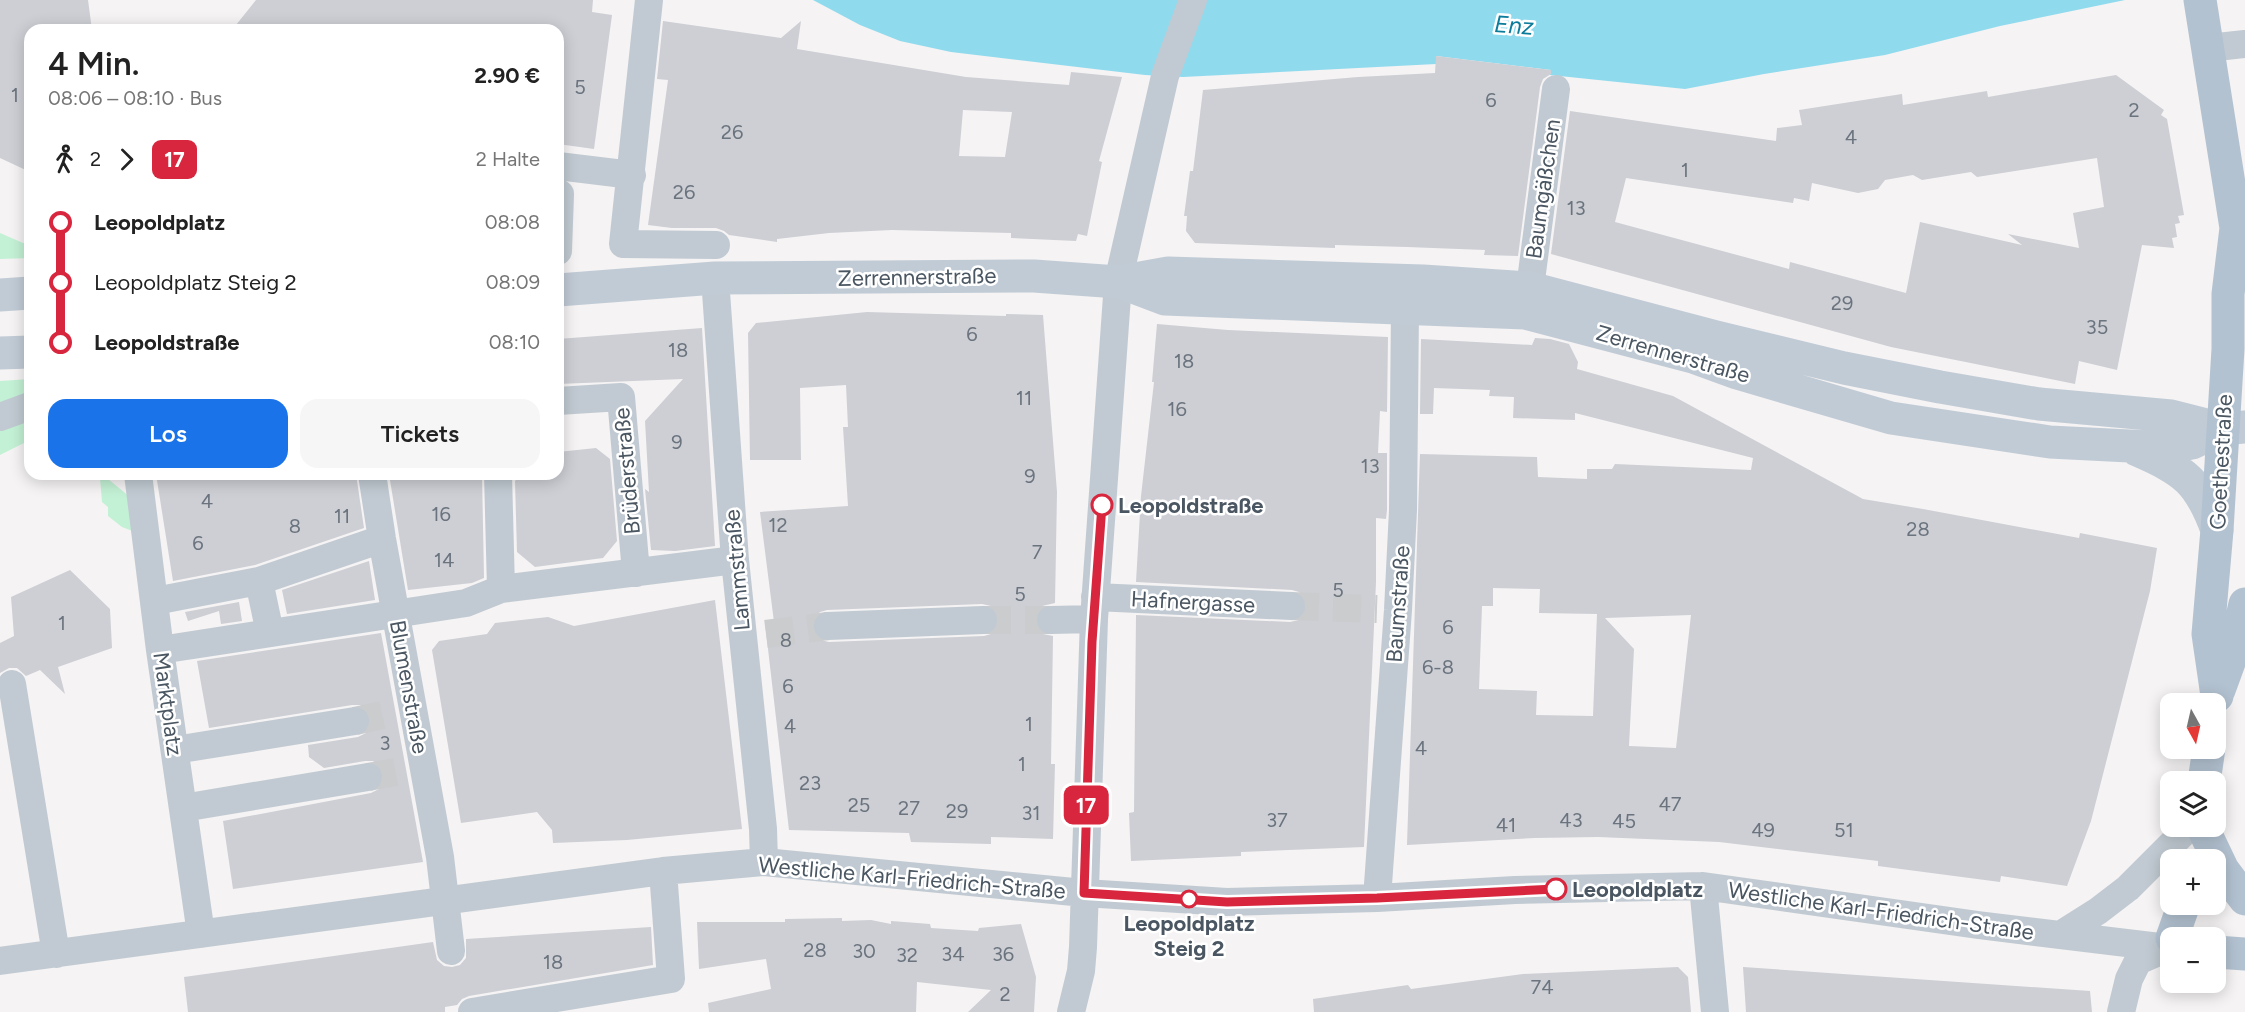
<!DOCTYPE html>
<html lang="de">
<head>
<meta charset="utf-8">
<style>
  :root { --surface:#fff; --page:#f6f6f6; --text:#222; --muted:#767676; --accent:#1a73e8 }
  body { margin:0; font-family:Figtree,sans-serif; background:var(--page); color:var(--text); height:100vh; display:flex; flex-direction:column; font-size:22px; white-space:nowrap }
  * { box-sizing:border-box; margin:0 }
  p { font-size:20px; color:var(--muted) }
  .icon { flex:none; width:33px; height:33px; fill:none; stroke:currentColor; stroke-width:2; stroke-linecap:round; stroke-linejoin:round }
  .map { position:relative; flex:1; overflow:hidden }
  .panel { position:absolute; left:24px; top:24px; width:540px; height:456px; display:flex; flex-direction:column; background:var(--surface); border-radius:18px; box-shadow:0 3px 15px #0003 }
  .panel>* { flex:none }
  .badge { padding:0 12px; border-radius:9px; font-size:21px; line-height:39px }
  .needle { width:39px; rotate:172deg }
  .controls { position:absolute; left:2160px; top:693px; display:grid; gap:12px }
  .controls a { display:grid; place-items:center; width:66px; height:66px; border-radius:12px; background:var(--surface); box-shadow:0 3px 15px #0003; font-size:30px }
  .map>.badge { position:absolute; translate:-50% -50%; box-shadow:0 0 0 3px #fff }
  .legs { display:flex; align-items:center; gap:9px; height:66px; padding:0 24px; font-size:20px }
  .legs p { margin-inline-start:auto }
  .head { display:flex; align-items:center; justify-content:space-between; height:102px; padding:0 24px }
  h1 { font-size:33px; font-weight:600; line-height:45px }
  .primary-button { display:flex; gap:12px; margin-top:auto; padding:12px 24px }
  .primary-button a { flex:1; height:69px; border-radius:18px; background:var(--accent); color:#fff; font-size:24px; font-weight:600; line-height:69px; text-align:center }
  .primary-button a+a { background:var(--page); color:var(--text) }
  ul { padding:0 24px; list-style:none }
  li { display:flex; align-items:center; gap:21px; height:60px; font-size:22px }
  li i { display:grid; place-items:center; width:9px; height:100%; margin:0 8px; background:currentColor }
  li i::after { content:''; width:15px; height:15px; margin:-8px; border:4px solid; border-radius:50%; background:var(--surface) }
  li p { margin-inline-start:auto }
  li:first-child i { background:linear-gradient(#0000 50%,currentColor 0) }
  li:last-child i { background:linear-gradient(currentColor 50%,#0000 0) }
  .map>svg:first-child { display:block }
  .green { fill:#c3f1d5 }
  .water { fill:#90daee }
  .building { fill:#cdcfd5; fill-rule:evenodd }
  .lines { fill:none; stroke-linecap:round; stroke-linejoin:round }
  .street-tunnel { stroke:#caccce; stroke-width:28; stroke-dasharray:28 14; stroke-linecap:butt }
  .street { stroke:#c1cad2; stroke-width:28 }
  .secondary { stroke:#c1cbd6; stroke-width:33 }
  .primary { stroke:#b3c2d1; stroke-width:33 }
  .line-1-casing { stroke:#fff; stroke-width:14 }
  .line-1 { stroke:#d7263d; stroke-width:9 }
  .stop-1-dot { fill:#fff; stroke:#d7263d; stroke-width:3 }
  .labels { text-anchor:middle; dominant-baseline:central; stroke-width:5; stroke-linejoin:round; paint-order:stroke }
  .number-label { font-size:20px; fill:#6b747e }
  .street-label { font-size:22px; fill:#4a5661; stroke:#fff }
  .stop-label { font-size:22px; font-weight:bold; fill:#4a5661; stroke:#fff; text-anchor:start }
  .water-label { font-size:24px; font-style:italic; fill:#0c7c9b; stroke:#fff }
</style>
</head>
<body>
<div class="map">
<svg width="2245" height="1012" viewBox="0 0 2245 1012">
  <rect width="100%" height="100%" fill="#f5f3f3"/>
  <!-- green -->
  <path class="green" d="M0 233 30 246V258L0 259Z
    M30 379V398L0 412V381Z
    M30 418V440L0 455V430Z
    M100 478 108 479 130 497 135 532 122 527 108 516V507L102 502Z"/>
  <!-- water -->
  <path class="water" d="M813 0H2125L2000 26 1885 55 1764 74 1685 89 1550 75 1551 70 1436 56V64L1183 77 1145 75 951 52 900 41 860 25Z"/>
  <!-- building -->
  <path class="building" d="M0 0H88L92 30H30V172L0 158Z
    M256 0H593L592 12 612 15 594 149 558 144V30H232Z
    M663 21 781 38 801 21 797 49 966 77 1069 85 1071 72 1122 77 1099 161 1102 162 1087 236 1078 234 1076 241 1011 238V233L892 230 829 233 777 239V242L729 235 724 231 716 228H672L648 225 668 80 657 79ZM963 110 1012 112 1005 157 959 156Z
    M1436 56 1551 70V74L1543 79 1540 87 1518 256 1484 255 1485 250 1407 247 1335 245V248L1195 243 1186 231 1187 216H1184L1190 171H1193L1203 90 1358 77 1435 73Z
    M2116 75 2164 110 2161 115 2167 119 2184 215 2178 216 2180 223 2175 224 2177 237 2172 238 2174 248 2142 245 2117 370 2079 361 2075 384 1891 347 1551 254 1570 111 1776 141 1777 128 1802 125 1799 110 1902 94 1903 105 1987 91 1988 97ZM2097 158 2104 207 2073 213 2079 248 2008 234 2022 245 1920 222 1906 293 1790 262 1789 269 1615 222 1626 178 1793 203 1794 198 1809 201 1812 183 1858 193 1878 189 1885 180 1913 175 1922 180 1971 172 1977 177Z
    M867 312 1006 316V314L1043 315 1057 492 1055 603 1042 606 1036 613 1035 620 1037 628 1043 634 1053 636 1051 764H1055L1053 839 991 837V844L911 842 909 833 789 830 765 623 774 622 760 512 848 506 843 427H848L846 385 800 388 801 460H750L748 333 756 323ZM982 604 991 606 997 612 999 619 997 628 991 634 984 636 829 642 820 640 814 635 812 627 814 618 820 612 827 610Z
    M1157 324 1228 330 1388 337 1387 412 1380 411 1378 453H1387V510L1386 519 1376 518V582L1364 847 1241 852V856L1131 861 1129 813 1134 812 1136 615 1290 622 1299 620 1305 614 1307 607 1305 598 1299 592 1292 590 1136 582 1141 496 1154 382H1152Z
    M702 328 715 546 675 551 651 550 645 489 649 492 645 421 683 379 558 384V339Z
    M1535 338 1550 339 1569 344 1578 362 1577 369 1673 396 1863 499 1923 509 2079 538 2080 533 2157 548 2150 591 2091 821 2067 886 2001 876 2000 882 1878 866V861L1719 842 1598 837 1535 838 1407 845 1420 454 1537 457 1538 477 1587 479V469H1612L1615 464 1751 470 1753 458 1575 413V420L1513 418 1514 397 1489 396 1490 390 1434 388 1433 414H1420L1421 339 1532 345ZM1493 588 1540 589 1539 613 1597 614 1593 716 1536 715 1537 691 1479 689 1482 606H1493ZM1691 615 1676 748 1629 746 1634 649 1605 618Z
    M596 448 610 459 617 541 603 558 535 567 517 552 515 481 521 474H558V452Z
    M156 474H356L364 528 255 565 173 581Z
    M389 474H482L484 578 472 583 408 590Z
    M369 561 375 600 287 614 282 590Z
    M70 570 110 609 112 648 58 667 65 694 40 670 26 676 17 668H9L0 673V643L14 636 11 597Z
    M715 600 742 829 627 840 553 843 552 830 537 812 461 823 432 650 439 641 487 634 495 623 548 617 574 626Z
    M239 602 242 621 221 624 219 611 188 621 185 612Z
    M381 633 423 862 233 889 223 821 371 793 379 789 384 782V775L381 767 373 761H365L324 768 309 757 308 745 358 737 366 733 371 726V718L367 710 360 705H352L209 728 197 661Z
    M842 918V921L871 920 891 924V921L930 924 931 928 978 931 979 928 1021 924 1036 977 1034 1012H968L991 990 917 982 916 1012H709L708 1003 771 989 766 959 699 969 697 922H785V919Z
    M651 927 653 965 469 996 462 999 457 1005 445 1007V1012H188L184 977 433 942 437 960 444 966 452 967 460 965 466 958V939Z
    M1678 967 1688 977 1691 1012H1314L1313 999 1408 985 1411 989 1523 974Z
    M1743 967 2090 991 2092 1012H1746Z"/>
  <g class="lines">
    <!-- street-tunnel -->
    <path class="street-tunnel" d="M1291 606 1377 609
      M983 620H1051
      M766 634 828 626
      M355 721 396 712
      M368 777 406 770"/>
    <!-- street -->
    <path class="street" d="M649 0 623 244 716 245
      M2208 48 2245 44
      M558 166 632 175
      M558 194H560L558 251
      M715 278 735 560 763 829 764 862
      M1530 288 1556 89
      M558 401 621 397 636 573
      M0 417 30 406
      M138 474 160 650 201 934
      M372 474 382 539 440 857 451 951
      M498 474 501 589
      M259 581 270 633
      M1095 597 1291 606
      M155 601 259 581 382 539
      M1051 620 1094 619
      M828 626 983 620
      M160 650 466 603 501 589 735 560
      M12 684 56 954
      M175 750 355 721
      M183 808 368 777
      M1703 886 1715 1012
      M1377 898 1398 610 1403 510 1405 309
      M2060 935 2098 911 2128 888 2190 826
      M0 961 663 871 764 862 1084 893 1227 902 1377 898 1515 890 1703 886 1978 925 2168 948
      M472 1012 671 979 663 871
      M1071 1012 1081 971 1083 947 1094 619 1118 282 1165 76 1193 0
      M2121 1012 2129 979 2138 961 2168 948"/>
    <!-- secondary -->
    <path class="secondary" d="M1120 282 1165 299 1525 313 1693 357 1737 373 1891 418 2050 442 2169 448 2192 443 2222 429
      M558 290 715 278 1034 276 1118 282 1168 273 1423 281 1530 288 1716 337 1844 368 1940 387 2039 404 2171 416 2222 429 2245 427
      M0 295 30 293
      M0 353 30 352
      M2137 450C2185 471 2199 481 2217 530"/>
    <!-- primary -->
    <path class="primary" d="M2200 0 2236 228 2244 249
      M2219 690 2236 643 2245 604
      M2217 696 2208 634 2217 530 2228 349V294L2236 228
      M2204 782 2209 748
      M2202 826 2223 870 2245 899
      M2172 938 2184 904
      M2216 952 2245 954"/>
  </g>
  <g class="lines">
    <!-- line-1 casing -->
    <g class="line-1-casing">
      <path id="line-1" d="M1102 505 1092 642 1084 893 1227 902 1377 898 1556 889"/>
    </g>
    <!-- line-1 -->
    <use href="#line-1" class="line-1"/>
  </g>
  <!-- markers -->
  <g class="stop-1-dot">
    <circle cx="1102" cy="505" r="10"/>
    <circle cx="1556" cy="889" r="10"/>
    <circle cx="1189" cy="899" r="8"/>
  </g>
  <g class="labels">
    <!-- number labels -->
    <g class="number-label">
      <text x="580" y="87">5</text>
      <text x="15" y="95">1</text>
      <text x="1491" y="100">6</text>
      <text x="2134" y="110">2</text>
      <text x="732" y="132">26</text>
      <text x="1851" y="137">4</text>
      <text x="1685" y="170">1</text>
      <text x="684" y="192">26</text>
      <text x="1576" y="208">13</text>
      <text x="1842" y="303">29</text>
      <text x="2097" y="327">35</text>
      <text x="972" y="334">6</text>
      <text x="678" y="350">18</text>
      <text x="1184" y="361">18</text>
      <text x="1024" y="398">11</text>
      <text x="1177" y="409">16</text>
      <text x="677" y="442">9</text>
      <text x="1370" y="466">13</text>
      <text x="1030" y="476">9</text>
      <text x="207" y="501">4</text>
      <text x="441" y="514">16</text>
      <text x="342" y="516">11</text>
      <text x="778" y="525">12</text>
      <text x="295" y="526">8</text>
      <text x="1918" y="529">28</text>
      <text x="198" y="543">6</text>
      <text x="1037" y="552">7</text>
      <text x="444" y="560">14</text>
      <text x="1338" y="590">5</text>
      <text x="1020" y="594">5</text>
      <text x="62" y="623">1</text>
      <text x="1448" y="627">6</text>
      <text x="786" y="640">8</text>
      <text x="1438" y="667">6-8</text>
      <text x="788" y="686">6</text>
      <text x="1029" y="724">1</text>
      <text x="790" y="726">4</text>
      <text x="385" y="743">3</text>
      <text x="1421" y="748">4</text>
      <text x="1022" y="764">1</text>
      <text x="810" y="783">23</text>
      <text x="1670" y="804">47</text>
      <text x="859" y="805">25</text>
      <text x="909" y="808">27</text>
      <text x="957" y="811">29</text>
      <text x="1031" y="813">31</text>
      <text x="1277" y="820">37</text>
      <text x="1571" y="820">43</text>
      <text x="1624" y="821">45</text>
      <text x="1506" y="825">41</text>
      <text x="1763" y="830">49</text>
      <text x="1844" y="830">51</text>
      <text x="815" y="950">28</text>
      <text x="864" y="951">30</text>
      <text x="953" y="954">34</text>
      <text x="1003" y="954">36</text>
      <text x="907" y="955">32</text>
      <text x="553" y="962">18</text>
      <text x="1542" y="987">74</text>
      <text x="1005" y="994">2</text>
    </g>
    <!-- street labels -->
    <g class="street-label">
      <text transform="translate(1543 189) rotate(-82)">Baumgäßchen</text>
      <text transform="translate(917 277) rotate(-1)">Zerrennerstraße</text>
      <text transform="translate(1673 354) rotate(16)">Zerrennerstraße</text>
      <text transform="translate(2221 462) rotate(-87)">Goethestraße</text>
      <text transform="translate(627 471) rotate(-95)">Brüderstraße</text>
      <text transform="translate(737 570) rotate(-95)">Lammstraße</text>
      <text transform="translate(1193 602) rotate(3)">Hafnergasse</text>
      <text transform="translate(1398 604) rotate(-86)">Baumstraße</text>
      <text transform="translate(409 687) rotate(80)">Blumenstraße</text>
      <text transform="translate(168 704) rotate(82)">Marktplatz</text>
      <text transform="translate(912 878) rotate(5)">Westliche Karl-Friedrich-Straße</text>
      <text transform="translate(1881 911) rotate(8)">Westliche Karl-Friedrich-Straße</text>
    </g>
    <!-- stop labels -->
    <g class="stop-label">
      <text x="1118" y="505">Leopoldstraße</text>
      <text x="1572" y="889">Leopoldplatz</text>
      <text x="1189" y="923" text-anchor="middle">Leopoldplatz<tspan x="1189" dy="25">Steig 2</tspan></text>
    </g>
    <!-- water labels -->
    <g class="water-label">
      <text transform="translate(1514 25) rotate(4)">Enz</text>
    </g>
  </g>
</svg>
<div class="controls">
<a><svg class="needle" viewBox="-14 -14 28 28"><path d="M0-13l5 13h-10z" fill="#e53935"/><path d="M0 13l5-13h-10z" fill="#767676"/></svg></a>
<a><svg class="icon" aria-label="layers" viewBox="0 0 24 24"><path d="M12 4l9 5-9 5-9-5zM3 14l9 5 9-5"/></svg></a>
<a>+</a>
<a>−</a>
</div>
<b class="badge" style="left:1086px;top:805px;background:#d7263d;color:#fff">17</b>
<section class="panel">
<div class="head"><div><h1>4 Min.</h1><p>08:06 – 08:10 · Bus</p></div><b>2.90 €</b></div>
<div class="legs"><svg class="icon" aria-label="walk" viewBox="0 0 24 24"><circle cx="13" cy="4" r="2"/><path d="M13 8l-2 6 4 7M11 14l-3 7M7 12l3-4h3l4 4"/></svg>2<svg class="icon" aria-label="forward" viewBox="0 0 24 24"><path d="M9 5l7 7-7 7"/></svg><b class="badge" style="background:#d7263d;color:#fff">17</b><p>2 Halte</p></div>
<ul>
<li><i style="color:#d7263d"></i><b>Leopoldplatz</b><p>08:08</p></li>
<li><i style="color:#d7263d"></i><span>Leopoldplatz Steig 2</span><p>08:09</p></li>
<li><i style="color:#d7263d"></i><b>Leopoldstraße</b><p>08:10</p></li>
</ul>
<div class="primary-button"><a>Los</a><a>Tickets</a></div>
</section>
</div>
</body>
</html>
